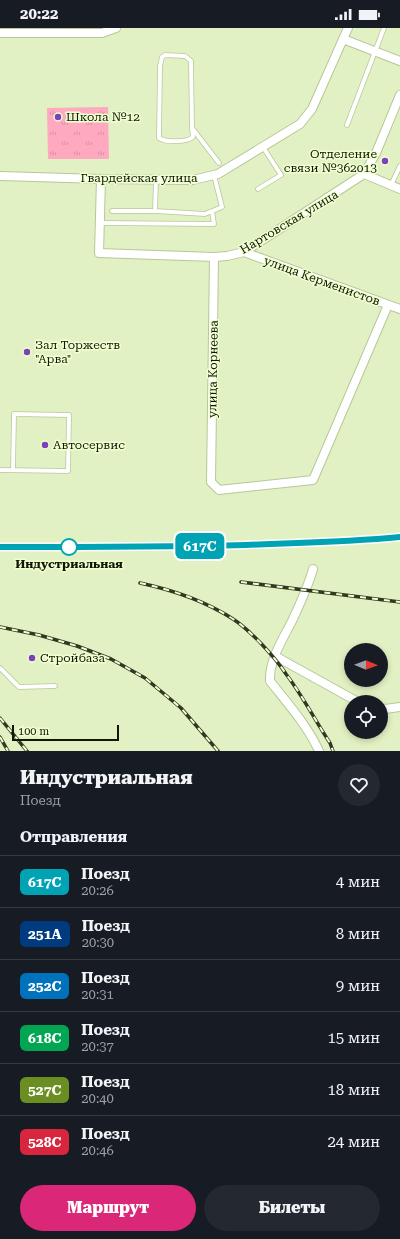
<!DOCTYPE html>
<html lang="ru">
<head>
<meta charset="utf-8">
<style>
  :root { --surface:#171b24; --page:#242831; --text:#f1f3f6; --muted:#9ea1a6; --line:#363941; --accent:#db2777 }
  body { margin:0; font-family:"Roboto Serif",serif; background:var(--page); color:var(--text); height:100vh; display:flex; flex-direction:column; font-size:15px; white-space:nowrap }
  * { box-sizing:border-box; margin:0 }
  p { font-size:13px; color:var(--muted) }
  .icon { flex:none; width:22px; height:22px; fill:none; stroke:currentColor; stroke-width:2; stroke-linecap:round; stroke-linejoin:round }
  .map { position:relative; height:723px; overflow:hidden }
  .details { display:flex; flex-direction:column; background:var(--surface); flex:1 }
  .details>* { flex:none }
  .badge { padding:0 8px; border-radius:6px; font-size:14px; line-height:26px }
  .needle { width:26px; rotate:91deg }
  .fabs { position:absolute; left:344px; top:615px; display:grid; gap:8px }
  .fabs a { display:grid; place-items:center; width:44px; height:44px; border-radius:50%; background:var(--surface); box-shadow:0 2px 6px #0003; font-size:20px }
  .scale { position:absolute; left:12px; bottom:10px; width:107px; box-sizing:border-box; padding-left:4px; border:2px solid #111605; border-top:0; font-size:11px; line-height:14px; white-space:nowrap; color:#111605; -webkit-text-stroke:3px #efffd0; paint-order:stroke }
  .map>.badge { position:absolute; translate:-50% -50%; box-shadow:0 0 0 2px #fff }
  h2 { padding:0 20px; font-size:15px; line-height:36px }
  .round { display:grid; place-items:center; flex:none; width:42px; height:42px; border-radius:21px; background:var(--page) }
  .headline { display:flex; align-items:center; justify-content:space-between; height:68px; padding:0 20px }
  h1 { font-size:19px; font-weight:800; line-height:30px }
  .button { display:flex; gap:8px; margin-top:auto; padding:8px 20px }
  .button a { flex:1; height:46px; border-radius:24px; background:var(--accent); color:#fff; font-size:16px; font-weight:800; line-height:46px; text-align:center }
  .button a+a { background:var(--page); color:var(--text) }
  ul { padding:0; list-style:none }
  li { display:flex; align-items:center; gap:12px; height:52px; padding:0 20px; border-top:1px solid var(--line) }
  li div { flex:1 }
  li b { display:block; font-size:15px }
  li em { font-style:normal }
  li .badge { min-width:44px; font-weight:700; text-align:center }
  .status { display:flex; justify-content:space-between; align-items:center; height:28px; padding:0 20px; background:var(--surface); direction:ltr }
  .status svg { height:11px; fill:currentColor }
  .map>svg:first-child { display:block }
  .grass { fill:url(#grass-tufts) }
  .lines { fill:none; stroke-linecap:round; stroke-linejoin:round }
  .lane-casing { stroke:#b8c79a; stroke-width:5.5 }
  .street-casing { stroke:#b8c79a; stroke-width:10 }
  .lane { stroke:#fff; stroke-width:4 }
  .street { stroke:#fff; stroke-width:8 }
  .rail-casing { stroke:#313822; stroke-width:3.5 }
  .rail { stroke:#efffd0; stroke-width:2; stroke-dasharray:6; stroke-linecap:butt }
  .line-casing { stroke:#fff; stroke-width:9 }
  .line { stroke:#00a3b4; stroke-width:6 }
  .poi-dot { fill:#7b42b8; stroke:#efffd0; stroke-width:1.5 }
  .stop-dot { fill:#fff; stroke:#00a3b4; stroke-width:2 }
  .labels { text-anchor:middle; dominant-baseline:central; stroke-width:3; stroke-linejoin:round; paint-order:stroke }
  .poi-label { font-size:12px; fill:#111605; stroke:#efffd0; text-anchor:start }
  .street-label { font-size:12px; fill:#111605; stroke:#efffd0 }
  .stop-label { font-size:12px; font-weight:bold; fill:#111605; stroke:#efffd0 }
</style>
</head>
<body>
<div class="status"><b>20:22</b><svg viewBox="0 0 49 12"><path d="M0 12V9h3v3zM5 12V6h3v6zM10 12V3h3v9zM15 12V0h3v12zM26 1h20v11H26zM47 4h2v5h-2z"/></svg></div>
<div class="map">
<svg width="400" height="723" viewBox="0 0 400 723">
  <defs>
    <pattern id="grass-tufts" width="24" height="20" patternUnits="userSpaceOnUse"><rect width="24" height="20" fill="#fea9bf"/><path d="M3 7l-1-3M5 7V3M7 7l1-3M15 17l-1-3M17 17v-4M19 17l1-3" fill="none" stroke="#d991a3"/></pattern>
  </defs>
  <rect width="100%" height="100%" fill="#e2f1c3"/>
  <!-- grass -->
  <path class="grass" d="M108 79 109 131H48L47 80Z"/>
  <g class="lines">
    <!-- lane casing -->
    <g class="lane-casing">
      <path id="lane" d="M347 97 384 0
        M192 100 193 109C187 114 166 115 159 110L160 38 162 29 165 27 185 28 191 33 192 100 219 135
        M391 157 400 138
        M258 161 281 147 263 119
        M112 183H155L156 152
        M155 183 205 186 222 179 214 147
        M100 195 214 196 212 183
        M0 442 68 443 69 387 14 386 13 442
        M0 640 19 659 55 658"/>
    </g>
    <!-- street casing -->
    <g class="street-casing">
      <path id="street" d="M0 5H102L116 0
        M343 11 400 33
        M364 146 400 161
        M0 148 101 151 193 152 218 146 300 96 312 81 348 0
        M101 151 99 225 214 229 227 228 244 224 364 146 376 125 400 67
        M244 224 400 281
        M214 229 211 454 219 462 313 452 388 277
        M313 541C308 559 300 576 292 593 283 611 269 632 270 653 288 676 307 697 319 723
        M275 628 358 674
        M381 680 385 681 400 679"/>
    </g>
    <!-- lane -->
    <use href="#lane" class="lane"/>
    <!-- street -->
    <use href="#street" class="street"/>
    <!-- rail casing -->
    <g class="rail-casing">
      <path id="rail" d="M0 519C85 519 170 519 255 517 303 515 352 514 400 509
        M241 554 400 574
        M140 555C173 562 205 573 233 591 250 602 275 629 286 646 302 667 315 692 330 715L333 723
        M0 599 39 607 77 618 111 631 145 650 181 680 218 723
        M0 690 27 723
        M0 709 8 723"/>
    </g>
    <!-- rail -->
    <use href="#rail" class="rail"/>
  </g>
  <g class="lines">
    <!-- line casing -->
    <g class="line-casing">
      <path id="line" d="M0 519C82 519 164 519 246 517 297 515 349 514 400 509"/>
    </g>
    <!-- line -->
    <use href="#line" class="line"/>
  </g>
  <!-- markers -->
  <g class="poi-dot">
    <circle cx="58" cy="89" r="4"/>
    <circle cx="385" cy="133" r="4"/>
    <circle cx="27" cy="324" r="4"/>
    <circle cx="45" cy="417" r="4"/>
    <circle cx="32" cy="630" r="4"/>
  </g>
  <circle class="stop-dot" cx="69" cy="519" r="8"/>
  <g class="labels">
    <!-- poi labels -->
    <g class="poi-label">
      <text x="66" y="89">Школа №12</text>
      <text x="377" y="126" text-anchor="end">Отделение<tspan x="377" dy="14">связи №362013</tspan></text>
      <text x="35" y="317">Зал Торжеств<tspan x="35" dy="14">"Арва"</tspan></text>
      <text x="53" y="417">Автосервис</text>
      <text x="40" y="630">Стройбаза</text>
    </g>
    <!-- street labels -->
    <g class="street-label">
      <text x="139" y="150">Гвардейская улица</text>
      <text transform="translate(289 194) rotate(-31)">Нартовская улица</text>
      <text transform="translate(322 253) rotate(20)">улица Керменистов</text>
      <text transform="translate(213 341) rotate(-89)">улица Корнеева</text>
    </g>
    <!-- stop labels -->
    <g class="stop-label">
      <text x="69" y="536">Индустриальная</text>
    </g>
  </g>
</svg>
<div class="fabs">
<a><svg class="needle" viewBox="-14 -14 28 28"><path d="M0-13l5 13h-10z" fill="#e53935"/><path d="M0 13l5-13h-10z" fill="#9ea1a6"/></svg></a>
<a><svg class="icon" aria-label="locate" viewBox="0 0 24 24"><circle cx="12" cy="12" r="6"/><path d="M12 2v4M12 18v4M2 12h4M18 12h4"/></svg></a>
</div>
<div class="scale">100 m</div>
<b class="badge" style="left:200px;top:518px;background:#00a3b4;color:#fff">617C</b>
</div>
<section class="details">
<div class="headline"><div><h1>Индустриальная</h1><p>Поезд</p></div><a class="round"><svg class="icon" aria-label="heart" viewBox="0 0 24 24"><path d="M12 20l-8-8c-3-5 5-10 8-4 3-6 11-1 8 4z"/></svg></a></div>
<h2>Отправления</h2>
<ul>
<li><span class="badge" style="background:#00a3b4;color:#fff">617C</span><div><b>Поезд</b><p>20:26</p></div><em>4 мин</em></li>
<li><span class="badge" style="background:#003b80;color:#fff">251А</span><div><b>Поезд</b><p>20:30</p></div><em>8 мин</em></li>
<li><span class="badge" style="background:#0072bc;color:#fff">252С</span><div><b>Поезд</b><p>20:31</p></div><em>9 мин</em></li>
<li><span class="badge" style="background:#00a651;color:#fff">618С</span><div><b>Поезд</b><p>20:37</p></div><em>15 мин</em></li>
<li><span class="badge" style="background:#6b8e23;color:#fff">527С</span><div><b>Поезд</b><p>20:40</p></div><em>18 мин</em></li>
<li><span class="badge" style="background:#d7263d;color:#fff">528С</span><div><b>Поезд</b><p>20:46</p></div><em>24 мин</em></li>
</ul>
<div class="button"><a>Маршрут</a><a>Билеты</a></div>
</section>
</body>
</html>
